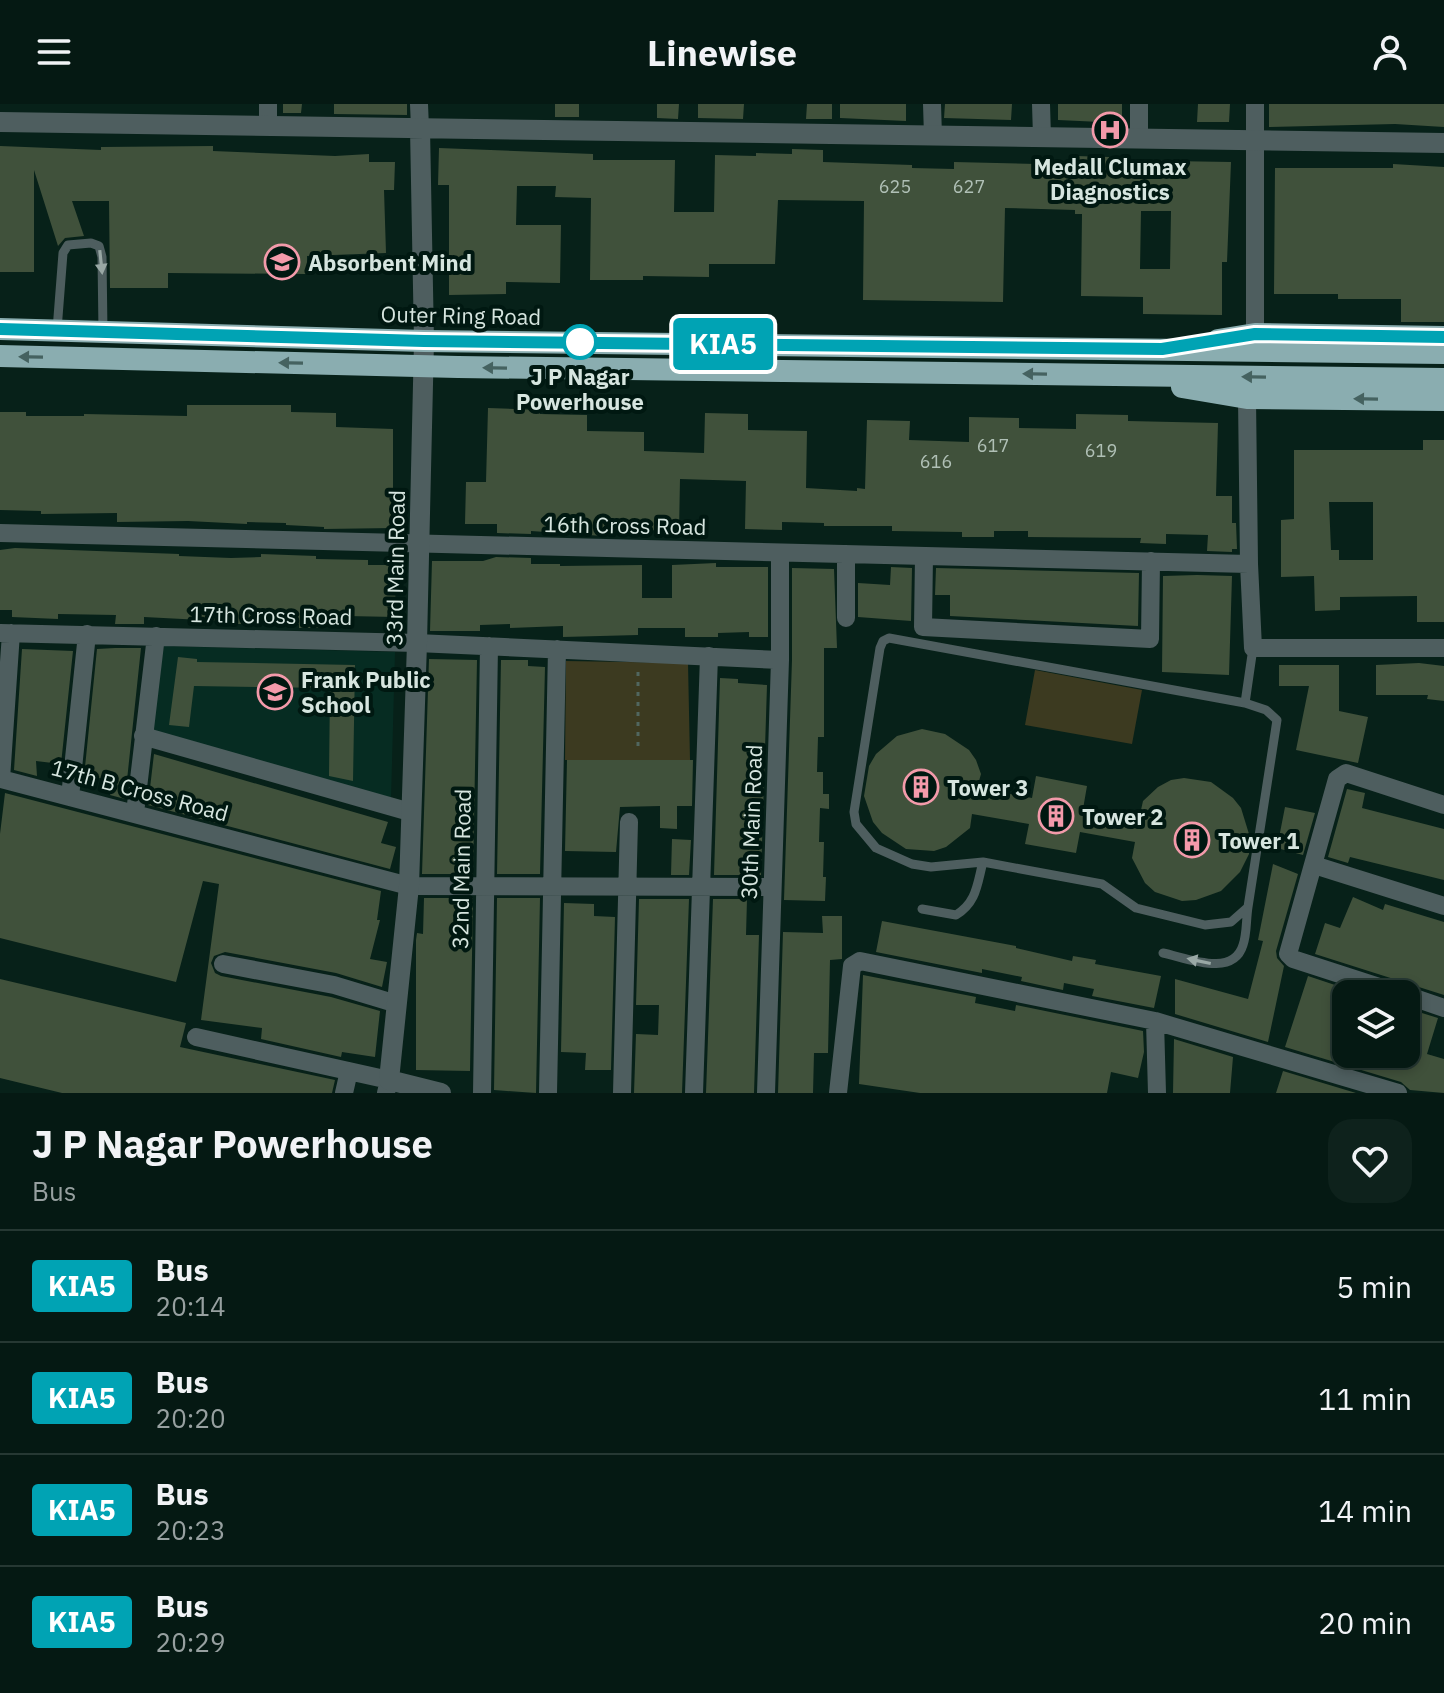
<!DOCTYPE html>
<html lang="en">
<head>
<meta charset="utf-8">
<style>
  :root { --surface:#051913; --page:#0e221c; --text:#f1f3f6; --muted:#97a0a0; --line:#263833 }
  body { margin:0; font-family:"IBM Plex Sans",sans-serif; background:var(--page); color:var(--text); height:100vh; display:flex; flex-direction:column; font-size:30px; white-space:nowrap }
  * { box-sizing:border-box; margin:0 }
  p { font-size:26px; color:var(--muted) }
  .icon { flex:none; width:44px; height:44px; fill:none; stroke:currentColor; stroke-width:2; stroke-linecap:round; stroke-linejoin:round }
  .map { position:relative; height:989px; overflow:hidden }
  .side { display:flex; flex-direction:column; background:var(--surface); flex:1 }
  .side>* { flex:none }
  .badge { padding:0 16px; border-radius:6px; font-size:28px; line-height:52px }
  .controls { position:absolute; left:1332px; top:876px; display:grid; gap:16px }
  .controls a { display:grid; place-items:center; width:88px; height:88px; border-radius:16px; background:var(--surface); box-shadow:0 4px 12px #0003,0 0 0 2px var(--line); font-size:40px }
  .map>.badge { position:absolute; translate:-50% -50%; box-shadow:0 0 0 4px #fff }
  .round { display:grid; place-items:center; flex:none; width:84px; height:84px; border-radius:24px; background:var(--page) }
  .headline { display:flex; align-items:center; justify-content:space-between; height:136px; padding:0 32px }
  h1 { font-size:38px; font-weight:700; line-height:60px }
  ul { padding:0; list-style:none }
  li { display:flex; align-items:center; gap:24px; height:112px; padding:0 32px; border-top:2px solid var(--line) }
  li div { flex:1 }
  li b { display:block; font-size:30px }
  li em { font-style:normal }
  li .badge { min-width:88px; font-weight:700; text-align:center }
  header { display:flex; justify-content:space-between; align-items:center; height:104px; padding:0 32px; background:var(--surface); font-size:36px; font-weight:700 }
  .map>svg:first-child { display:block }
  .built { fill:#062c22 }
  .green { fill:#3c3a20 }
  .building { fill:#40513b; fill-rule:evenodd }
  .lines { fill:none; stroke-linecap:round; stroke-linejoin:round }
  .path { stroke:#50665f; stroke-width:3; stroke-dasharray:4 6; stroke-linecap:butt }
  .service { stroke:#4e5e5f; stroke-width:9 }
  .minor { stroke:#4e5e5f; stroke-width:18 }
  .tertiary { stroke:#4e5e5f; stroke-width:20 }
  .trunk { stroke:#8aadb0; stroke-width:22 }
  .oneway { fill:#99a8a5 }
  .oneway2 { fill:#456260 }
  .line-casing { stroke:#fff; stroke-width:18 }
  .line { stroke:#00a3b4; stroke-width:12 }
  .stop-dot { fill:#fff; stroke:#00a3b4; stroke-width:4 }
  .labels { text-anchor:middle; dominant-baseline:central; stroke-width:8; stroke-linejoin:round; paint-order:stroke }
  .number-label { font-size:18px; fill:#b0c0b6 }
  .poi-label { font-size:22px; font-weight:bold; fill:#d6e5df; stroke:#001811; text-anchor:start }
  .street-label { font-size:22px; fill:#d6e5df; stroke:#001811 }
  .stop-label { font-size:22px; font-weight:bold; fill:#d6e5df; stroke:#001811 }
</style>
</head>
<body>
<header><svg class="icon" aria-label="menu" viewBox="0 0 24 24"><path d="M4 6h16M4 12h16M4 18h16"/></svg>Linewise<svg class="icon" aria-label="person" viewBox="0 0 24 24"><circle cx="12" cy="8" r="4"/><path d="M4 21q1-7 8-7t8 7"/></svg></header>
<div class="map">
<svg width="1444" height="989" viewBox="0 0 1444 989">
  <rect width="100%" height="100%" fill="#072119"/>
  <!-- built -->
  <path class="built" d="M164 542 395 548 391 696 151 629Z"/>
  <!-- green -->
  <path class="green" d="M566 557 688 559 690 656H565Z
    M1035 566 1142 586 1132 640 1025 621Z"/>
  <!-- building -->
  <path class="building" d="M283 0H302L301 9H283Z
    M334 0H407V11L334 10Z
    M555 0H579V13H555Z
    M657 0H679L678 15 657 14Z
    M698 0H744L743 15 698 14Z
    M807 0H832V15H806Z
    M840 0H906V17L840 14Z
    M945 0H1012L1011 16 944 14Z
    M1058 0H1122V19L1058 16Z
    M1198 0H1230L1229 18H1197Z
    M1269 0H1444V23L1395 20 1269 23Z
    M0 42 101 46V43L213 42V47L335 52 369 50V58H395L394 86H384L386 149 307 152V170L168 169V184H110L109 97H72L84 132 65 134 58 142 34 66V168H0Z
    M439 44 593 50V56H675L674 108H714L715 51 756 52V49L792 50V45L823 46V58L912 61V64L954 65V58L1075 61 1076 52 1109 53V56L1231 58 1227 158H1222V211L1143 210V193L1081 192 1082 110H1075V106L1005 104 1003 198 863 196 864 97 778 96 775 160H709V173L643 172V176H590L591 94 555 93 556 82H517L516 121H561L560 179 506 178V190L449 191V81H438ZM1141 107H1171L1170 165H1140Z
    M1393 60 1444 63V218H1401V195H1338V190H1274L1275 64H1393Z
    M187 301H291V308L336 309V323L393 325V424L324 425V423L286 421V419L247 418V420L188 417 117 418V409L41 410V407L0 406V308H26V312H84V310L187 312Z
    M488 304 540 306V310L587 311V327L644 328V347L704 349 705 309 748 310V326L807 327 806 384 857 387V384L865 385 867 316 910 317 909 336 969 338V313L1019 314V324L1076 325V310L1128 311V317L1218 319 1216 392H1232V419H1236L1237 445H1232V448L1207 447 1208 431 1166 430V440L1140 439 1141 434 1028 433V427H994V433H962V428L892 427V422H824V419L782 418V426L745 425 746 377 680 375 679 428 603 423V432L531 427V430L497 429V420H465L466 378H486Z
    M1423 336H1444V518H1417V492L1340 493V506L1315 507 1314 472 1281 473V416L1294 415V346H1423ZM1329 398H1373V456H1339V446H1331Z
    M15 444 179 450V452L231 454 261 453V450L316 452V455L368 456V461H396L395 513 347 512V519L323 518V524H299V520H221V517L144 513V520H115L116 511 58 510V515L12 513V506H0V446Z
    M496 453 531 454V460H560V462L642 461V494H672V461L716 459V463H768V533H749V528L718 529V533H685V524H638V531L563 533V522L510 524V520L480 521V527H430L432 457H483Z
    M891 463 912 464 911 517 858 513V479L890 481Z
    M792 464 834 465 837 544H824V633H818L817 668H823V690H829V705L820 704 819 738H824L823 773H826L825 797 784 796 792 556Z
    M936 464 1139 469 1138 522 950 512V491H935Z
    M1197 471 1232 472 1229 571 1162 568 1163 472Z
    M115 544H141L125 695 110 691 111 675 84 673 97 545Z
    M22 545 73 547 61 660 36 657 37 672 14 666Z
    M178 553 197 555V558L355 561 353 677 329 672 330 584 194 582 189 623 169 621Z
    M429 555 477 556 473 770H422Z
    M501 556H528V562L545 563 540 770H497Z
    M1419 559 1444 562V597L1427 595 1428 591H1376V561Z
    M1279 561H1339V607L1368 613 1358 659 1296 646 1309 582H1279Z
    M720 574 738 575V579L767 581 761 771H714Z
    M922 625 945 630 969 646 976 656 981 670 977 684 1032 694 1036 672 1087 682 1083 705 1139 715 1143 697 1158 683 1171 676 1184 674 1211 678 1233 694 1241 704 1249 730V750L1240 768 1221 787 1196 796 1182 797 1155 788 1145 779 1132 754 1135 738 1080 728 1076 749 1025 740 1029 720 972 710 970 724 946 743 934 747 906 745 882 729 873 718 864 692 869 662 876 650 897 632Z
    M154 650 388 718 381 739 396 743 390 765 148 701Z
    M567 656H693L692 702H677V725L660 724V702L620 703 616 748 565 747Z
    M1347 685 1365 689 1362 704 1444 725V776L1350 753 1348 759 1328 753Z
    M5 689 381 787 377 816H380L370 855 387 858 382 883 336 869 225 848 214 852 211 859 215 869 221 872 331 893 380 907 375 953 342 948 341 953 261 935 262 924 201 916 219 780 203 777 176 878 0 834V730Z
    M1285 703 1315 709 1303 751 1277 744Z
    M672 735 691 736 689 771H671Z
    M1273 760 1298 770 1276 847 1277 854 1284 862 1268 938 1175 910V875L1248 895 1263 837 1258 836Z
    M1353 793 1383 806 1385 800 1444 818V891L1315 850 1325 819 1340 824Z
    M424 794H473L470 967 416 966V836L417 829 423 830Z
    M497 794H540L536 989 494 986Z
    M639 795H689L682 989H634L636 930 658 931 659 901H636Z
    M713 795H747L746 831H759L754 989H706Z
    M564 799 594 800V812L615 813 611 966H585L586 949 561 948Z
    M822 812H842V855L830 856 828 949H814L813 989H778L783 828 823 829Z
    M882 817 1016 842V844L1072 857 1073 852 1096 856 1095 860 1161 872 1154 904 1092 892 1094 885 1064 879 1063 886 1021 877 1022 873 982 865V869L876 848Z
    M863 871 976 893 975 899 1015 907 1016 901 1143 927 1144 948 1138 974 1111 968 1107 989H920L859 980Z
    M1308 872 1362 890H1346V950H1406V915L1409 905 1438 914 1427 950 1444 955V989L1410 986 1401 978 1285 943Z
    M0 875 186 919 180 943 335 976 332 989H62L0 974Z
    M1174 935 1233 953 1230 989H1173Z
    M1283 967 1356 989H1276Z"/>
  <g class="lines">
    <!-- path -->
    <path class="path" d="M638 568V648"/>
    <!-- service -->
    <path class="service" d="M57 226 63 149 68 141 91 139 99 142 102 153 103 228
      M889 534 1245 599 1266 606 1277 616 1248 803 1231 818 1205 821 1136 804 1102 780 983 758 931 763 912 760 876 744 856 720 854 708 880 544 883 537Z
      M1245 599 1253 544
      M922 805 956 811C977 798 977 780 983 758
      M1163 849C1187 854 1233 874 1243 841 1247 830 1246 815 1248 803"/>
    <!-- minor -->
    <path class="minor" d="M419 0 420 24
      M932 0 933 32
      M1041 0 1042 33
      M1255 0V230
      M268 22V0
      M1139 35V0
      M1247 294 1249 460 1253 544H1444
      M0 429 1249 460
      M846 450V514
      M924 452 923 523 1150 535 1151 457
      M0 529 417 539 780 556
      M11 529 1 675 409 782 772 783
      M143 632 410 708
      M70 693 87 530
      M135 709 156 532
      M1314 761 1444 802
      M223 860 334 881 397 900
      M1401 890 1293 855 1288 850 1337 675 1346 669 1444 701
      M1406 891 1444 904
      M1155 917 1157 989
      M196 933 389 976 386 989
      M344 989 349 967
      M482 989 489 542
      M548 989 557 545
      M622 989 629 718
      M694 989 709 552
      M766 989 780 556V449
      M838 989 852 862 860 857 1155 917 1398 989"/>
    <!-- tertiary -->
    <path class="tertiary" d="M0 18 1444 39
      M420 24 424 237 417 539 409 782 389 976 441 989"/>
    <!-- trunk -->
    <path class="trunk" d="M0 225 424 237 1444 249
      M1218 236 1255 230 1444 233
      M0 252 458 263 1444 275
      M1182 283 1247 294 1444 296"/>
  </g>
  <!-- one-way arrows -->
  <defs><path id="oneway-solid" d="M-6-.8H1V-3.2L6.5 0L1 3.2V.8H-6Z" transform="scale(2)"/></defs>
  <g class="oneway">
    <use href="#oneway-solid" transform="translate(101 158) rotate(84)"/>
    <use href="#oneway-solid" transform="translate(1199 857) rotate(-168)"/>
  </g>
  <g class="oneway2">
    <use href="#oneway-solid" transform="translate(31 253) rotate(-179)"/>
    <use href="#oneway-solid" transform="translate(291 259) rotate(-179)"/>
    <use href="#oneway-solid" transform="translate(495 264) rotate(-179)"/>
    <use href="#oneway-solid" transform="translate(1035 270) rotate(-179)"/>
    <use href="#oneway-solid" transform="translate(1254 273) rotate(-179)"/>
    <use href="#oneway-solid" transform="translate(1366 295) rotate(-179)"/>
  </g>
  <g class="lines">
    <!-- line casing -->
    <g class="line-casing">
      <path id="line" d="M0 225 424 237 1162 245 1255 230 1444 233"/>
    </g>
    <!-- line -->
    <use href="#line" class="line"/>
  </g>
  <!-- icons -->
  <defs>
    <g id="hospital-ring" transform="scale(1.8)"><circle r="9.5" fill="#001811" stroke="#f39aaa" stroke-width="1.5"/><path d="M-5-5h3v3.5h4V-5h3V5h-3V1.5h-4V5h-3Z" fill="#f39aaa"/></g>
    <g id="school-ring" transform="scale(1.8)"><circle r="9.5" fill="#001811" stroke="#f39aaa" stroke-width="1.5"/><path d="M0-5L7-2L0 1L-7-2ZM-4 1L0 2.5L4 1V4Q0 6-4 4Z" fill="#f39aaa"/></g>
    <g id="building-ring" transform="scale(1.8)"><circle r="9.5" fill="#001811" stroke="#f39aaa" stroke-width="1.5"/><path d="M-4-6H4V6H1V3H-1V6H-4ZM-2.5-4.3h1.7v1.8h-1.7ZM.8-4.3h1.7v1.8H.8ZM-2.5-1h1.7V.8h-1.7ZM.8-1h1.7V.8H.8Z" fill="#f39aaa"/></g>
  </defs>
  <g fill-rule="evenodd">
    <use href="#hospital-ring" x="1110" y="26"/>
    <use href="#school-ring" x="282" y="158"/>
    <use href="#school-ring" x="275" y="588"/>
    <use href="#building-ring" x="921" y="683"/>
    <use href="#building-ring" x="1056" y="712"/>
    <use href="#building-ring" x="1192" y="736"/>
  </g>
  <!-- markers -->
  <circle class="stop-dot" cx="580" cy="238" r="16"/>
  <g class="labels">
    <!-- number labels -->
    <g class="number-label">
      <text x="895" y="82">625</text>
      <text x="969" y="82">627</text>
      <text x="993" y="341">617</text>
      <text x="1101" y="346">619</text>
      <text x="936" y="357">616</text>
    </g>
    <!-- poi labels -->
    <g class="poi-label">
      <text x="1110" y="62" text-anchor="middle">Medall Clumax<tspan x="1110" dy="25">Diagnostics</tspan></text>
      <text x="308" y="158">Absorbent Mind</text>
      <text x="301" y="575">Frank Public<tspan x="301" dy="25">School</tspan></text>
      <text x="947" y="683">Tower 3</text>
      <text x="1082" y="712">Tower 2</text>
      <text x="1218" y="736">Tower 1</text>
    </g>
    <!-- street labels -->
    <g class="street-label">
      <text transform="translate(461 211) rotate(1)">Outer Ring Road</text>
      <text transform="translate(625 421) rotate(1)">16th Cross Road</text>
      <text transform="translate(395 464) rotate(-89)">33rd Main Road</text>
      <text transform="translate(271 511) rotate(1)">17th Cross Road</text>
      <text transform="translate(140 686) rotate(15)">17th B Cross Road</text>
      <text transform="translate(751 718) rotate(-88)">30th Main Road</text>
      <text transform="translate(461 765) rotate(-89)">32nd Main Road</text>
    </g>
    <!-- stop labels -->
    <g class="stop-label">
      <text x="580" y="272">J P Nagar<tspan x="580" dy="25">Powerhouse</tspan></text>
    </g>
  </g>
</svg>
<div class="controls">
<a><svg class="icon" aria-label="layers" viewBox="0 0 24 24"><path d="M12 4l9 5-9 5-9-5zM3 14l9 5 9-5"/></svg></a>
</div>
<b class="badge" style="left:723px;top:240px;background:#00a3b4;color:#fff">KIA5</b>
</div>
<section class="side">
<div class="headline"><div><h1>J P Nagar Powerhouse</h1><p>Bus</p></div><a class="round"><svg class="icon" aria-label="heart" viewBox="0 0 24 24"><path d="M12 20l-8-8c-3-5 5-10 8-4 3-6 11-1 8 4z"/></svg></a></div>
<ul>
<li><span class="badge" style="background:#00a3b4;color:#fff">KIA5</span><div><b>Bus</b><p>20:14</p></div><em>5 min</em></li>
<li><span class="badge" style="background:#00a3b4;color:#fff">KIA5</span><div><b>Bus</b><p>20:20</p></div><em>11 min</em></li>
<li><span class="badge" style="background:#00a3b4;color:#fff">KIA5</span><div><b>Bus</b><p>20:23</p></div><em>14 min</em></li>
<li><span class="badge" style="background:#00a3b4;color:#fff">KIA5</span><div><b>Bus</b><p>20:29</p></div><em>20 min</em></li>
</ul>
</section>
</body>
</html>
